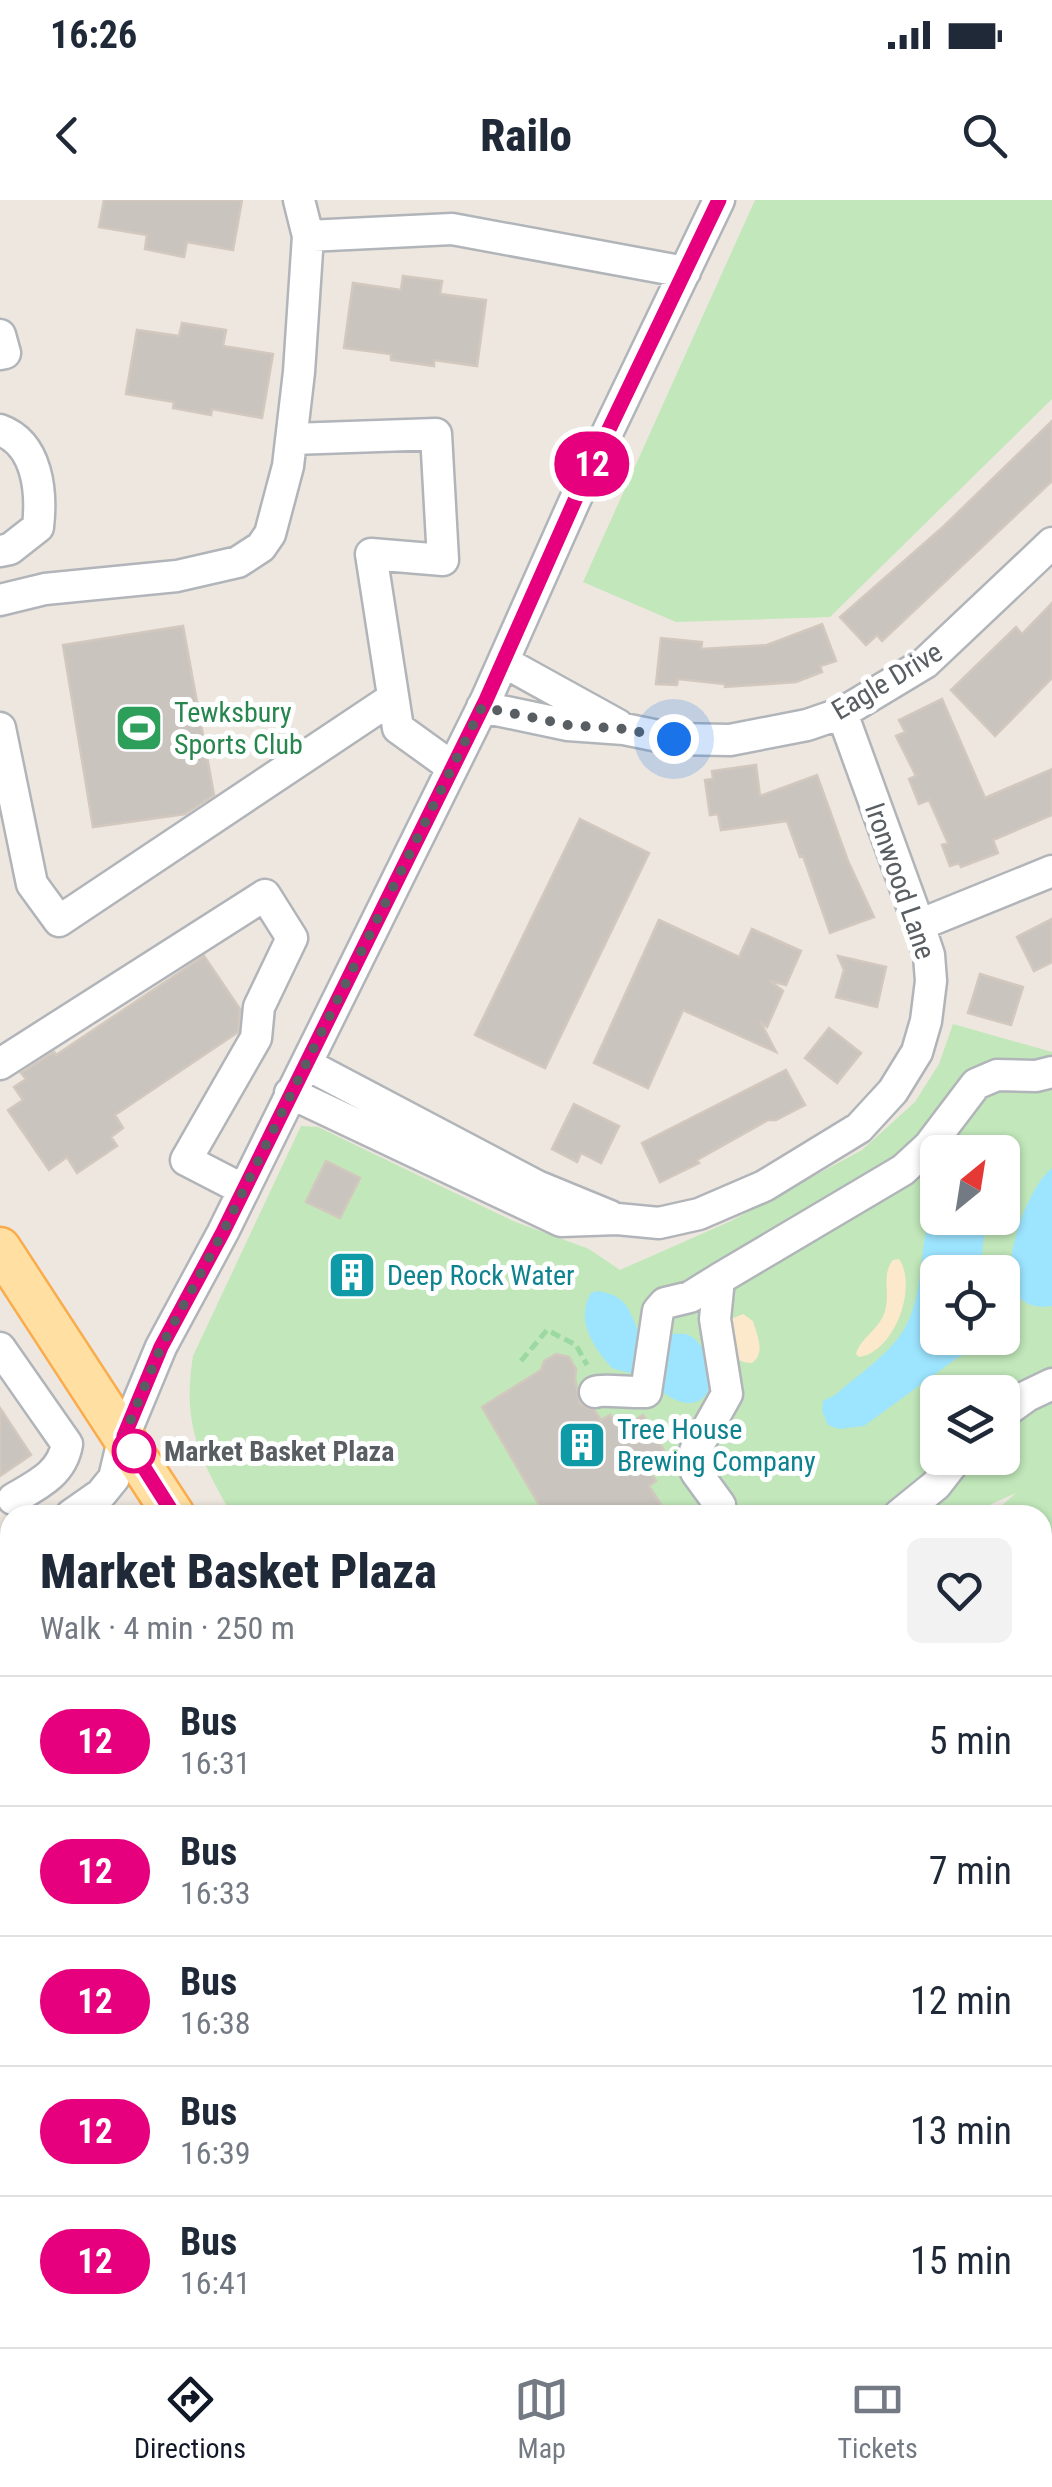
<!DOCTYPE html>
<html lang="en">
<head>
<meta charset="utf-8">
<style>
  :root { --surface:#fff; --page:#f2f2f3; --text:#1f2937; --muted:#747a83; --line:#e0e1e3; --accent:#111827 }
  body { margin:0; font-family:"Roboto Condensed",sans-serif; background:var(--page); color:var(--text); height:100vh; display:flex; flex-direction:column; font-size:38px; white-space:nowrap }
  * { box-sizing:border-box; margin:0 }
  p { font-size:32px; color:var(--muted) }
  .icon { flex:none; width:55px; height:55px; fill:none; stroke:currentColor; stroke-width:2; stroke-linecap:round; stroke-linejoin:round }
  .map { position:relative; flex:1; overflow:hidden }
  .side { position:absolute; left:0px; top:1305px; width:1052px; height:842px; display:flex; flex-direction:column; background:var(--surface); border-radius:30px 30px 0 0; box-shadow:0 2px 8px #0004 }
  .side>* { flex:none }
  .badge { padding:0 20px; border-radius:32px; font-size:35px; line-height:65px }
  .needle { width:65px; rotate:30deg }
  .buttons { position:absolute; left:920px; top:935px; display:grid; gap:20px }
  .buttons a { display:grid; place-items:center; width:100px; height:100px; border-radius:15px; background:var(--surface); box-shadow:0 2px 8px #0004; font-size:50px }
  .you { position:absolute; width:50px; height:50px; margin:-25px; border:8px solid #fff; border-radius:50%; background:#1a73e8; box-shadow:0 0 0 15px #1a73e833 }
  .map>.badge { position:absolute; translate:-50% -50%; box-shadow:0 0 0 5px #fff }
  .round { display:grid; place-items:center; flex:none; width:105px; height:105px; border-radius:15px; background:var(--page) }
  .summary { display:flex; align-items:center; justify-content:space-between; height:170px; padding:0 40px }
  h1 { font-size:48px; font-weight:800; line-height:75px }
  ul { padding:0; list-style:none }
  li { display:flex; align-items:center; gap:30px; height:130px; padding:0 40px; border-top:2px solid var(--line) }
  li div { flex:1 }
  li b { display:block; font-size:38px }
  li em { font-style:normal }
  li .badge { min-width:110px; font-weight:700; text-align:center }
  .status { display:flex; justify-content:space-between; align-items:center; height:70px; padding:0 50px; background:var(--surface); direction:ltr }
  .status svg { height:28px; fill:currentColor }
  header { display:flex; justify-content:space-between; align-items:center; height:130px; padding:0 40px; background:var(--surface); font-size:45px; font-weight:800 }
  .menu { display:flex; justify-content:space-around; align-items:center; height:140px; border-top:2px solid var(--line); background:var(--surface); font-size:28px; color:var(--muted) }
  .menu a { display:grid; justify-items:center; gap:5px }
  .menu .current { color:var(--accent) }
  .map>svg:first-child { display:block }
  .green { fill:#c1e7ba; fill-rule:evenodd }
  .sand { fill:#fce8cb }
  .water { fill:#9de5ff }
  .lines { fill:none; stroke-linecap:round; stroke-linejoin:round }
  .stream { stroke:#9de5ff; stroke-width:9 }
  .building { fill:#cac4bf; stroke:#d2c8be; stroke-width:2.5 }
  .minor-casing { stroke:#b1b5b9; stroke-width:35 }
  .major-casing { stroke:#faab4b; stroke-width:45 }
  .path { stroke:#9cd9a1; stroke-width:5; stroke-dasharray:10 5; stroke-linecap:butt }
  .minor { stroke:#fff; stroke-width:30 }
  .major { stroke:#ffe0a2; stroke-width:40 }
  .line-casing { stroke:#fff; stroke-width:22 }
  .line { stroke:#e6007e; stroke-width:15 }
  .walk { stroke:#585e62; stroke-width:10; stroke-dasharray:0 18 }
  .stop-dot { fill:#fff; stroke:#e6007e; stroke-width:5 }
  .labels { text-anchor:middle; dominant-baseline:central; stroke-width:10; stroke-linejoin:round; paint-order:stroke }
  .street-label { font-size:28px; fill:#585e62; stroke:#fff }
  .leisure-label { font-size:28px; fill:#27864d; stroke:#fff; text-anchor:start }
  .culture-label { font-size:28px; fill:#0d838f; stroke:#fff; text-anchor:start }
  .stop-label { font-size:28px; font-weight:bold; fill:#585e62; stroke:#fff; text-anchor:start }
</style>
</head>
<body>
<div class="status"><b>16:26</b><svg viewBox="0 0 49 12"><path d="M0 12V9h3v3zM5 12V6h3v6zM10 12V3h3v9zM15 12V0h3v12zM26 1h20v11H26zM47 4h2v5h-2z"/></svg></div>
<header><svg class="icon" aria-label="back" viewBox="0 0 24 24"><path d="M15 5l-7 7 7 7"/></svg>Railo<svg class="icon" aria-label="search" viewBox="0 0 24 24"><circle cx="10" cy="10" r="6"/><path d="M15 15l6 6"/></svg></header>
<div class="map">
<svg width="1052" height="2147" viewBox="0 0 1052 2147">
  <rect width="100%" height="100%" fill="#ede7df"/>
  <!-- green -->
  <path class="green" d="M755 0H1052V199L830 417 676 422 583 382Z
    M953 824 1052 852V1376L1043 1393 1042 1315H991L1016 1293 967 1315H232C199 1257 182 1224 193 1156L301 926 318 927 513 1021 589 1049 620 1070 731 1021 862 950 915 902 939 864ZM938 952H1002V1018H938ZM938 1072H1002V1138H938ZM938 1192H1002V1258H938Z
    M0 1792 10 1802V2138H596L579 2147H13L0 2139Z"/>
  <!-- sand -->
  <path class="sand" d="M899 1059C918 1086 895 1152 859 1157L856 1154C861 1136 882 1129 886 1107 889 1091 882 1073 893 1060Z
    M743 1114 753 1121C757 1135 766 1153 752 1163 727 1163 731 1140 729 1120Z"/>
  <!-- water -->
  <path class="water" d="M1052 968V1106C976 1117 1023 990 1052 968Z
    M937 994 938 1018H986L980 1072H938V1138H989L982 1146 957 1158 864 1226 839 1229 828 1225 822 1211 823 1201 835 1195C857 1176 888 1155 903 1131 927 1093 917 1035 937 994Z
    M597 1091C630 1096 627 1110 641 1135 651 1136 682 1132 688 1135 711 1143 723 1202 690 1203 673 1204 655 1185 641 1177 633 1172 622 1172 612 1168 593 1147 575 1120 591 1093Z"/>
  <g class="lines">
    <!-- stream -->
    <path class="stream" d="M0 2083 10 2091
      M68 2138 80 2147"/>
  </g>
  <!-- building -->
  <path class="building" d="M104 0H242L233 50 187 42 184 57 145 49 147 35 99 27Z
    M403 76 442 81 440 94 486 100 477 166 434 160V166L391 160V154L344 148 353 83 401 90Z
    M182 123 226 130 223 146 273 154 262 218 212 209 211 215 173 208 174 202 126 194 137 130 179 136Z
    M1052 221V281L882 441 877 435 866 445 840 417 944 326Z
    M1052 403V478L995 536 951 490 1016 427 1022 434Z
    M822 424 836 461 820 466 822 472 796 482 725 487V484L678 479 677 485 656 484 661 438 702 442 701 449 767 445Z
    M183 426 214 595 185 614 93 627 63 445Z
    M942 499 985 598 1052 569V615L993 640 998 653 961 667 959 663 950 666 942 645 948 643 929 600 919 604 909 579 916 576 896 536 905 532 899 520Z
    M756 565 760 596 817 575 848 661 874 717 830 733 803 656 800 657 787 621 721 630 718 614 710 615 705 580 713 579 712 571Z
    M580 619 649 653 545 868 475 835Z
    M1052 719V762L1034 771 1017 737Z
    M659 720 739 757 752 729 801 751 786 785 770 781 783 791 767 827 760 821 776 852 683 810 648 888 594 863Z
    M204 756 240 809 238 832 115 915 123 928 111 937 117 946 77 973 67 957 49 970 8 910 23 900 14 887 26 879 21 873 54 852 56 855Z
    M838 756 886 767 877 807 836 797 844 770Z
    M980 774 1023 787 1011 825 968 813Z
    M829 828 861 853 837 883 805 858Z
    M786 870 805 905 776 920H768L697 960 699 963 660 982 642 943Z
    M574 904 619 926 601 963 581 953 577 962 552 949Z
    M326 961 360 978 340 1018 306 1002Z
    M556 1154 569 1157 576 1169 575 1179 580 1204 594 1210 601 1220 610 1215 620 1230 643 1215 669 1259 650 1272 656 1281 649 1286 668 1315H545L482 1207 541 1170 544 1161Z
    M0 1208 31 1255 0 1276Z"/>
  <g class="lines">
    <!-- minor casing -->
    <g class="minor-casing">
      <path id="minor" d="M308 36 452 29 685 72
        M0 135 5 153 0 154
        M0 230C38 244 42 292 38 327L10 349 0 351
        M292 239 436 234 443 360 371 354 398 528 452 567
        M0 400 45 389 177 376 238 362 261 347 270 334 288 266 299 172 308 36 299 0
        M504 462 618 525
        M482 507 568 525 624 529 673 539 730 540 807 525 842 513 925 463 1052 343
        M0 528 32 684 59 721 393 498
        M919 725 1052 671
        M0 864 265 695 292 738 259 807 256 838 186 960 244 990
        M306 864 537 986 610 1016
        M290 893 561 1021 617 1019 659 1023 699 1014 764 986 859 928 893 891 917 852 926 821 931 781 929 755 919 725 842 513
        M0 1148 67 1244C62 1274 37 1285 13 1299
        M595 1192C603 1189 634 1193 646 1192L658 1111 665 1103 690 1097 719 1079
        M1002 1214 1027 1196 1052 1184
        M71 1315 101 1294 114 1278 124 1236 161 1147 223 1032 486 500 575 300 719 0
        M714 1315 720 1305 696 1272 695 1251 727 1194 715 1119 719 1079 903 970 929 946 976 884 997 875 1036 876 1052 872
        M899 1315 936 1285 957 1258
        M0 1362 10 1356
        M1042 1616 1052 1623
        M1042 1947 1052 1965
        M745 2138 748 2147
        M921 2138 926 2147"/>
    </g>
    <!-- major casing -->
    <g class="major-casing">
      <path id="major" d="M0 1048 174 1315
        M628 2138 632 2147"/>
    </g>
    <!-- path -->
    <path class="path" d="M521 1161 547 1130 576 1145 587 1165"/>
    <!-- minor -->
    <use href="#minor" class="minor"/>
    <!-- major -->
    <use href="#major" class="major"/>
  </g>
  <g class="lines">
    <!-- line casing -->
    <g class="line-casing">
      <path id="line" d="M174 1315 124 1236 161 1147 223 1032 486 500 575 300 719 0"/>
    </g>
    <!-- line -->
    <use href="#line" class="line"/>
    <!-- walk -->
    <path class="walk" d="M134 1251 124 1236 161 1147 223 1032 482 507 568 525 624 529 674 539"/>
  </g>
  <!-- icons -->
  <defs>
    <g id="stadium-square" transform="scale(2.5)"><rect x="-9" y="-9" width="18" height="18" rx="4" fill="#2e9e5b" stroke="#fff"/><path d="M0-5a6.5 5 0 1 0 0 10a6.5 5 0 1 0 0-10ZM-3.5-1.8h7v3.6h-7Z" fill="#fff"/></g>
    <g id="building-square" transform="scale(2.5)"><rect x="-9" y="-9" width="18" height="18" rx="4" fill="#0f9aa8" stroke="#fff"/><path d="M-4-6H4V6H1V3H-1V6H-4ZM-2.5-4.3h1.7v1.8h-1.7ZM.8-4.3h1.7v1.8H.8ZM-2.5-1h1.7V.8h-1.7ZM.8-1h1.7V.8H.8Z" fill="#fff"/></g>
  </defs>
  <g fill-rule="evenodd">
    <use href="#stadium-square" x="139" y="528"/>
    <use href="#building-square" x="352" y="1075"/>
    <use href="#building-square" x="582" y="1245"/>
  </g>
  <!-- markers -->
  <circle class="stop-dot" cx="134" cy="1251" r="20"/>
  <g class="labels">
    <!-- street labels -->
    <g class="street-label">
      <text transform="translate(887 481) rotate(-31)">Eagle Drive</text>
      <text transform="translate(900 681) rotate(71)">Ironwood Lane</text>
    </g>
    <!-- leisure labels -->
    <g class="leisure-label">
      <text x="174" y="512">Tewksbury<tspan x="174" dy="32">Sports Club</tspan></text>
    </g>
    <!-- culture labels -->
    <g class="culture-label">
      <text x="387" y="1075">Deep Rock Water</text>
      <text x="617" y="1229">Tree House<tspan x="617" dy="32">Brewing Company</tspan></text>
    </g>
    <!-- stop labels -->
    <g class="stop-label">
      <text x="164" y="1251">Market Basket Plaza</text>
    </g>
  </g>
</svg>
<div class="buttons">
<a><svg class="needle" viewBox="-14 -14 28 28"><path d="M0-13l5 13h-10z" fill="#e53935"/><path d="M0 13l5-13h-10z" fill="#747a83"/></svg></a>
<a><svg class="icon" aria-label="locate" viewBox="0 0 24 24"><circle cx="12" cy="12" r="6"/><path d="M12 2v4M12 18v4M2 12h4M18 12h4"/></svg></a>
<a><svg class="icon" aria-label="layers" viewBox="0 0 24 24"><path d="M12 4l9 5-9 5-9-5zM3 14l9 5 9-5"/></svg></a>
</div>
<div class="you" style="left:674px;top:539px"></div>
<b class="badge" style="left:592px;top:264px;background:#e6007e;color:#fff">12</b>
<section class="side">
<div class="summary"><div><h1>Market Basket Plaza</h1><p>Walk · 4 min · 250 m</p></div><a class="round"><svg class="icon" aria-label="heart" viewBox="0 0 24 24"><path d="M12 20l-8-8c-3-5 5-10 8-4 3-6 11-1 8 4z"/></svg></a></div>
<ul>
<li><span class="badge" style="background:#e6007e;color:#fff">12</span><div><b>Bus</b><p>16:31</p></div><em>5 min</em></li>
<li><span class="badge" style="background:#e6007e;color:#fff">12</span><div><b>Bus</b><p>16:33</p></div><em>7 min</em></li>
<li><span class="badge" style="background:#e6007e;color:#fff">12</span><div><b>Bus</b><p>16:38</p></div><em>12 min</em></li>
<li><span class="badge" style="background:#e6007e;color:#fff">12</span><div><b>Bus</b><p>16:39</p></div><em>13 min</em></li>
<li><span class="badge" style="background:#e6007e;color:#fff">12</span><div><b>Bus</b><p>16:41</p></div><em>15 min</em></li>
</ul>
</section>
</div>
<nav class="menu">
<a class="current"><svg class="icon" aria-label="directions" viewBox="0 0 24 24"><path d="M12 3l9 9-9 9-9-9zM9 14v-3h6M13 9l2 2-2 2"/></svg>Directions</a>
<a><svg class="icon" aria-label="map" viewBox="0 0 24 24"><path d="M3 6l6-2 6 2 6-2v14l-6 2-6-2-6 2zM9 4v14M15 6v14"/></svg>Map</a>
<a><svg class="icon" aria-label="tickets" viewBox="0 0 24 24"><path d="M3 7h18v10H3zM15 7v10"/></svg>Tickets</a>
</nav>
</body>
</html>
